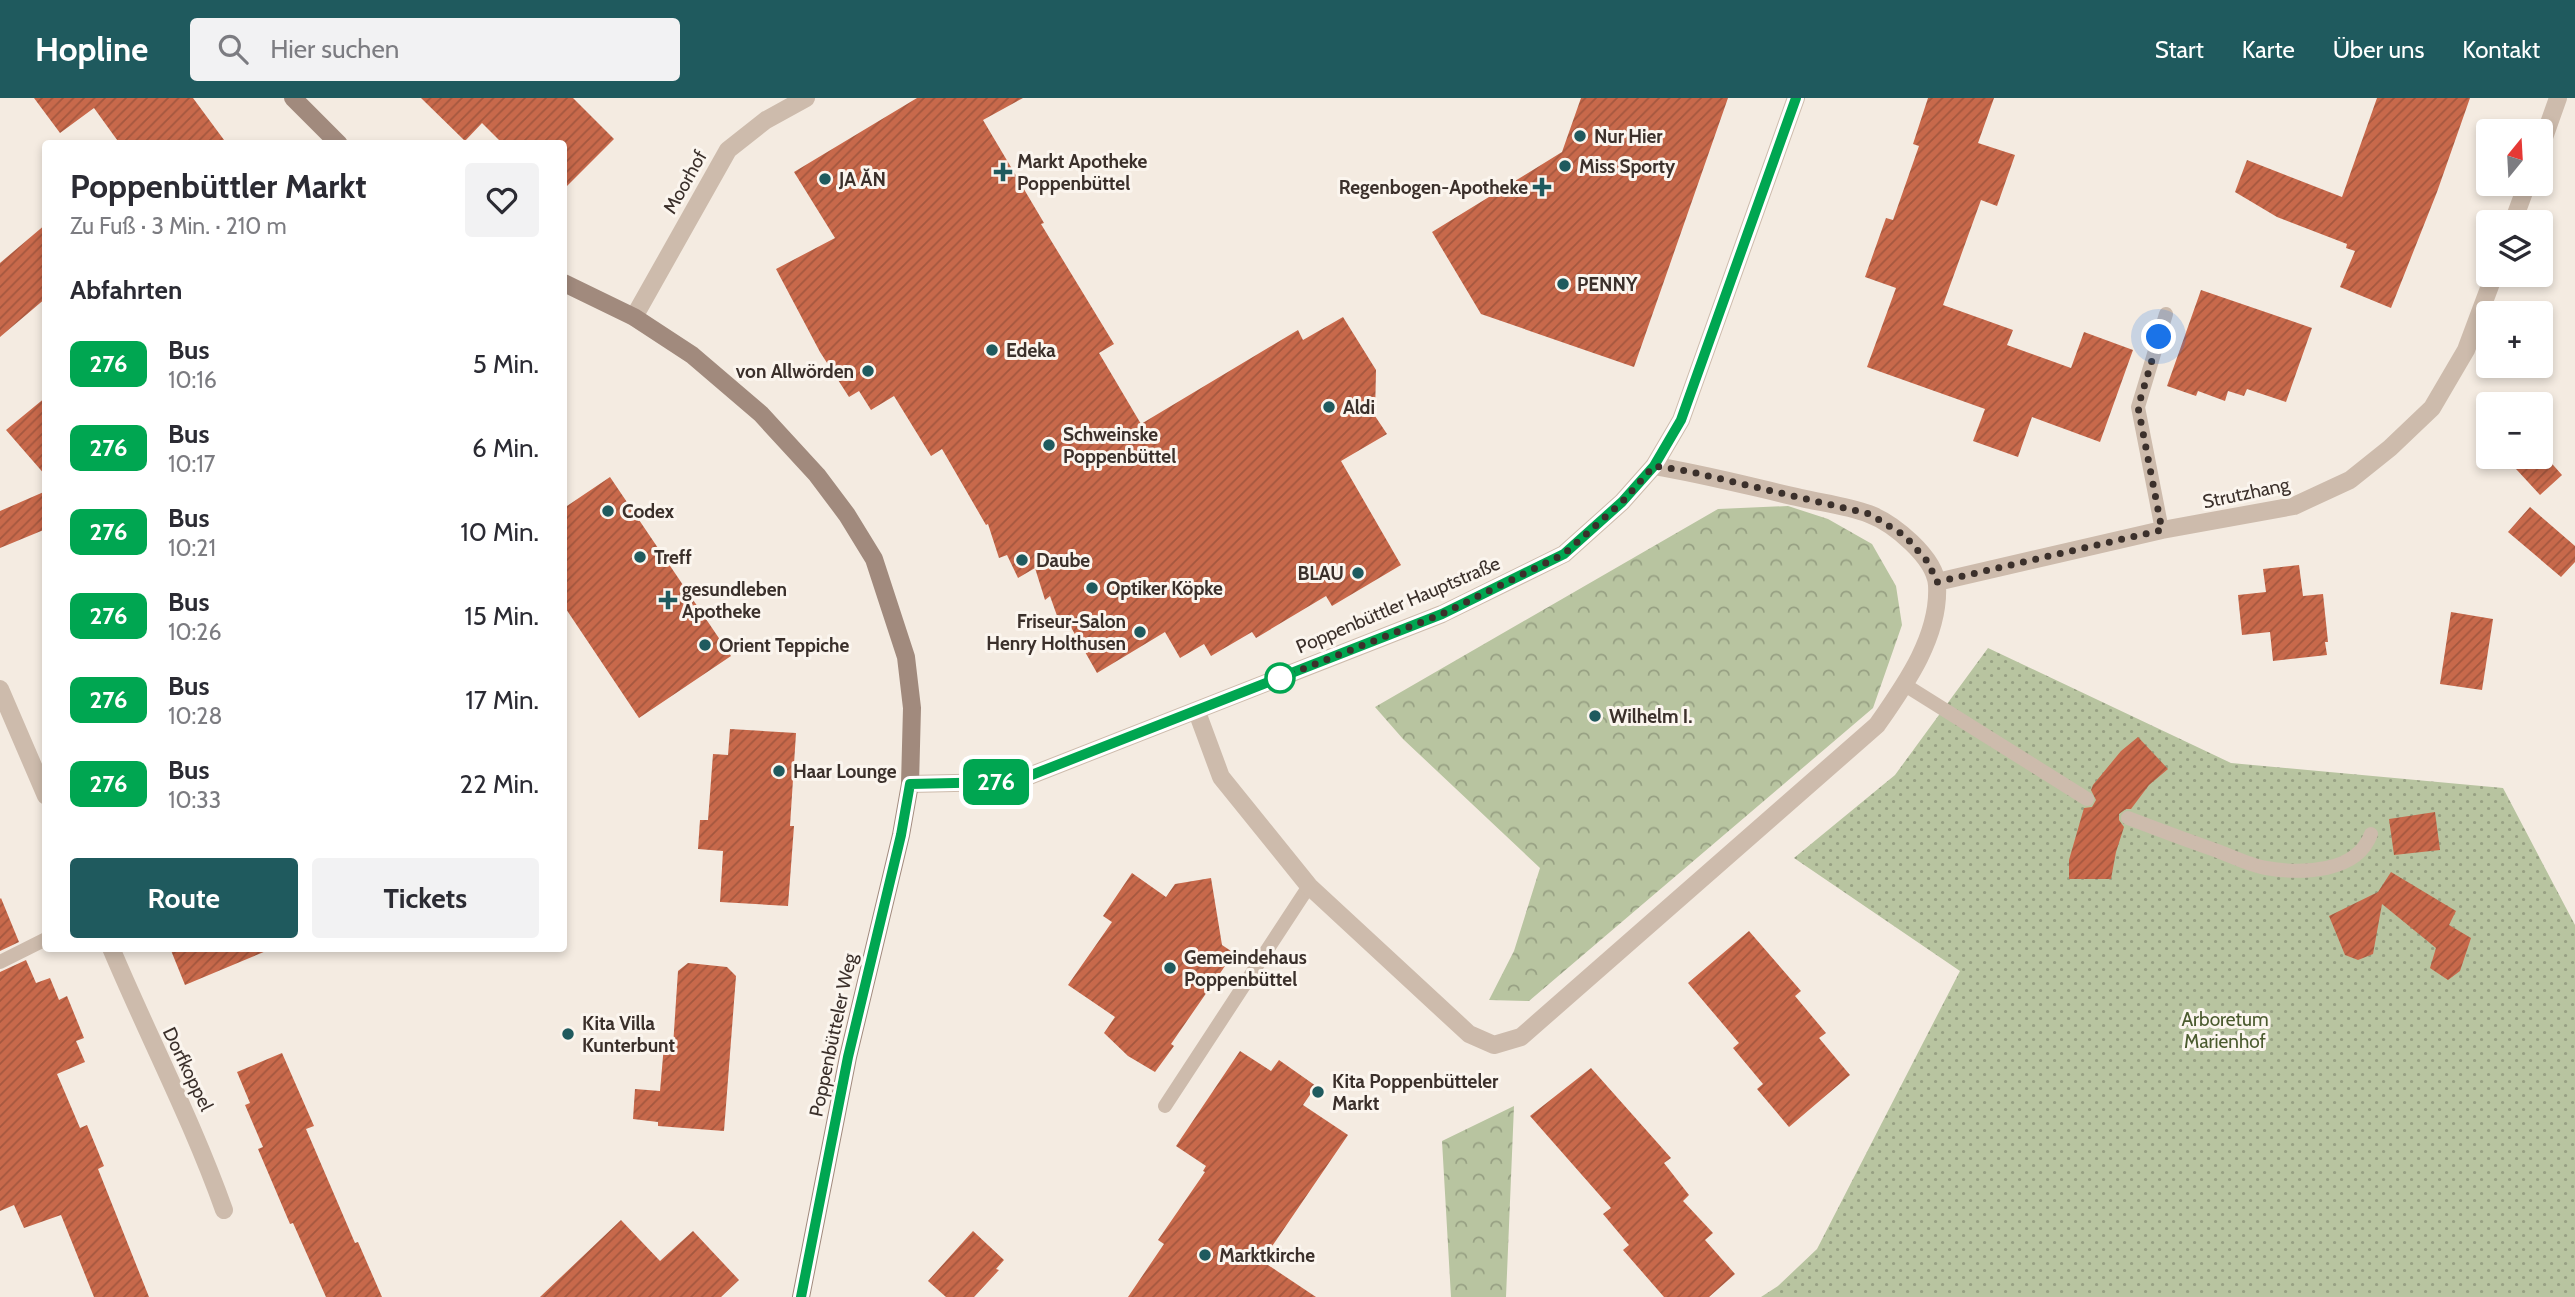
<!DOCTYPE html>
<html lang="de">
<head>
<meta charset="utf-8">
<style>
  :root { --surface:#fff; --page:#f2f2f3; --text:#2b2b33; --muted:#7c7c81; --accent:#1f5a5e }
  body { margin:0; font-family:Cabin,sans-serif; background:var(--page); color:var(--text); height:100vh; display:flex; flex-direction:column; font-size:26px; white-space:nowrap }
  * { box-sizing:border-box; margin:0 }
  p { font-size:23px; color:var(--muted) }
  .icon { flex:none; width:38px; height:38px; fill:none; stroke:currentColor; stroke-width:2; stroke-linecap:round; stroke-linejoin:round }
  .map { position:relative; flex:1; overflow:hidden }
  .panel { position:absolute; left:42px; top:42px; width:525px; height:812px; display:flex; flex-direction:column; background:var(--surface); border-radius:7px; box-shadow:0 4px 10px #0003 }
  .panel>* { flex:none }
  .badge { padding:0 14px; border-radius:10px; font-size:24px; line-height:46px }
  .needle { width:46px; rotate:18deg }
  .fabs { position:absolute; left:2476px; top:21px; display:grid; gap:14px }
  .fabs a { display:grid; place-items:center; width:77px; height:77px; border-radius:7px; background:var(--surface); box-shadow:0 4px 10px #0003; font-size:35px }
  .you { position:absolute; width:35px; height:35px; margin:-18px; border:5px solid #fff; border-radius:50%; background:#1a73e8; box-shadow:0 0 0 10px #1a73e833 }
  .map>.badge { position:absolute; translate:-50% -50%; box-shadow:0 0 0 4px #fff }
  h2 { padding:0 28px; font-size:26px; line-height:63px }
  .round { display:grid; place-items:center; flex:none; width:74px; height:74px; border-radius:7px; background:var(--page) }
  .summary { display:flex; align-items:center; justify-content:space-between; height:119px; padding:0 28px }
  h1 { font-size:33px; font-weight:700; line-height:52px }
  .primary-button { display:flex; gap:14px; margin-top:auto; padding:14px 28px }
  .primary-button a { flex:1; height:80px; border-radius:7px; background:var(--accent); color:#fff; font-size:28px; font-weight:700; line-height:80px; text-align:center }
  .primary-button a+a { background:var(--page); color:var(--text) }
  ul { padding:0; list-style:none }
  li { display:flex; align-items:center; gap:21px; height:84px; padding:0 28px }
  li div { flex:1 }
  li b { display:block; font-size:26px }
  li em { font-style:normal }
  li .badge { min-width:77px; font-weight:700; text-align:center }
  header { display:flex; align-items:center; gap:42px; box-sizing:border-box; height:98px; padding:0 35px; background:var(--accent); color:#fff }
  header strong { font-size:33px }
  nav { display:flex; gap:38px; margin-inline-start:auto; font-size:24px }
  .search { width:490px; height:63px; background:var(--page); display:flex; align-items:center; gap:18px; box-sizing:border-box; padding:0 24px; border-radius:7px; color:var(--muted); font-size:26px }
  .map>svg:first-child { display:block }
  .park { fill:url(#park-crowns) }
  .garden { fill:url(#garden-dots) }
  .building { fill:url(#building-hatch) }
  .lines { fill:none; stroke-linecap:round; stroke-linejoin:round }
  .service { stroke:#cdbbac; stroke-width:14 }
  .minor { stroke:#cdbbac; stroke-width:18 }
  .tertiary { stroke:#cdbbac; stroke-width:18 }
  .secondary { stroke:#a18a7d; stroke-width:18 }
  .line-casing { stroke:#fff; stroke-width:16 }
  .line { stroke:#00a651; stroke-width:10 }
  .walk { stroke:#3b302b; stroke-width:7; stroke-dasharray:0 12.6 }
  .poi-dot { fill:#1f5a5e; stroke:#fbf5ee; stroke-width:2.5 }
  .stop-dot { fill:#fff; stroke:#00a651; stroke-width:3.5 }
  .labels { text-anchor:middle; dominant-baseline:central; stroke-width:6; stroke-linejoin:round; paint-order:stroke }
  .poi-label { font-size:19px; font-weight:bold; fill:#3b302b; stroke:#fbf5ee; text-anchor:start }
  .street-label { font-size:19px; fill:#3b302b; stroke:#fbf5ee }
  .park-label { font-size:19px; fill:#4a5a2e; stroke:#fbf5ee }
</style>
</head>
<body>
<header>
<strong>Hopline</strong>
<div class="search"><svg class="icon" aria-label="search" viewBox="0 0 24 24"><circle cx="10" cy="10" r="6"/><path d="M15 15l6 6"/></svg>Hier suchen</div>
<nav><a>Start</a><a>Karte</a><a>Über uns</a><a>Kontakt</a></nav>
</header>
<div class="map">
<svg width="2575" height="1199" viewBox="0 0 2575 1199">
  <defs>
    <pattern id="park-crowns" width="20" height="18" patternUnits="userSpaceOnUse" patternTransform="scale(1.75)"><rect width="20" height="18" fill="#b8c4a0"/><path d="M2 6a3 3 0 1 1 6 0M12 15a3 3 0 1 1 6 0" fill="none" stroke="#97a083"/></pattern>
    <pattern id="garden-dots" width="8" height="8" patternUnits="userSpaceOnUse" patternTransform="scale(1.75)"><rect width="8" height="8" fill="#b8c4a0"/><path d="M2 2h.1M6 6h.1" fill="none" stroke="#97a083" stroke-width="1.8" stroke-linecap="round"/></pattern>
    <pattern id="building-hatch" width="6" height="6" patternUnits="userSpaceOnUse" patternTransform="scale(1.75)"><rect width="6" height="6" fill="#c8694b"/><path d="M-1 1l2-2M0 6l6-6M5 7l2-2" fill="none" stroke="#a4573f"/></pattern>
  </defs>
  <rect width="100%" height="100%" fill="#f4ebe1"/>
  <!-- park -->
  <path class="park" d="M1788 408 1828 421 1872 446 1896 488 1902 527 1873 610 1529 903 1489 902 1514 853 1540 770 1403 641 1375 609 1718 411Z
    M1514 1008 1506 1199H1451L1442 1043Z"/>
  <!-- garden -->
  <path class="garden" d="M1988 550 2231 665 2503 690 2575 827V1199H1761L1778 1188 1817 1151 1960 873 1794 760 1895 677Z"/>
  <!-- building -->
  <path class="building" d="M34 0H193L227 46H120L94 10 60 35Z
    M421 0H573L614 41 564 91V46H503L482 25 465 43Z
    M917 0H1023L983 22 1044 125 1041 126 1114 246 1099 255 1141 326 1298 232 1303 242 1343 219 1376 272 1375 318 1387 336 1341 363 1401 467 1332 508 1326 498 1256 540 1252 534 1211 558 1204 546 1180 560 1165 534 1097 575 1068 524 1061 529 1050 498 1045 502 1035 470 1018 480 1007 457 999 460 988 426 986 427 942 351 931 358 894 298 871 312 859 293 849 299 820 254 776 171 835 140 794 74Z
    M1581 0H1728L1634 269 1481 216 1432 134 1562 54Z
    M1928 0H1994L1978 45 2015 57 1997 108 1981 102 1943 207 2013 232 2007 247 2071 270 2084 234 2133 252 2100 344 2032 319 2018 359 1973 343 1985 311 1867 269 1896 190 1865 179 1886 120 1893 122 1919 48 1913 46Z
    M2377 0H2470L2437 94 2391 210 2340 189 2355 153 2346 150 2347 146 2277 119 2235 94 2247 62 2342 99Z
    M46 126V200L0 239V165Z
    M2201 192 2312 230 2286 304 2247 291 2244 298 2228 293 2225 303 2198 293 2196 298 2167 288Z
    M46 299V378L6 332Z
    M2505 359H2546L2562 377 2540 397Z
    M610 379 731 558 639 620 564 508V410Z
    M46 393V431L0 450V413Z
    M2530 409 2575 448V464L2561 479 2508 434Z
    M2299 467 2303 498 2323 496 2328 544H2325L2327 557 2273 563 2270 534 2242 537 2238 497 2266 494 2263 471Z
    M2451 514 2493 521 2482 592 2440 586Z
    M730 631 796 635 790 728H794L788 808 720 804 723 753 698 751 700 722H708L713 656 728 657Z
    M2138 639 2168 671 2149 687 2131 711H2126L2119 716V722L2124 729 2116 754 2111 781H2069V762L2084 710 2092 709 2096 702 2091 692 2093 687 2121 653Z
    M2435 714 2440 752 2394 757 2389 721Z
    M2391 774 2456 813 2449 827 2471 840 2460 873 2448 882 2430 870 2436 850 2382 806 2373 856 2358 862 2345 857 2329 818 2378 794Z
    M1132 775 1166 799 1175 786 1211 780 1222 847 1234 855 1171 946 1174 948 1155 974 1128 958 1104 935 1115 919 1068 887 1112 824 1103 818Z
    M1 800 19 844 0 853V801Z
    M1749 833 1801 893 1795 898 1826 935 1819 940 1850 977 1789 1029 1757 991 1763 986 1733 950 1739 945 1688 885Z
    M170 850H271V851L185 887Z
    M26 862 36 885 50 880 59 902 67 898 84 940 76 943 85 964 57 976 80 1030 87 1027 104 1068 98 1071 149 1199H94L61 1117 24 1130 14 1107 0 1113V874Z
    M688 865 727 869 736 878 724 1033 658 1028V1024L633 1021 635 991 660 993 664 947 673 948 678 873Z
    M1240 953 1271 973 1279 962 1316 988 1303 1007 1348 1037 1262 1163 1316 1199H1128L1164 1146 1158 1142 1205 1074 1203 1073 1206 1068 1176 1048Z
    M282 955 314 1028 306 1031 355 1145 358 1144 382 1199H326L293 1125 290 1126 258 1051 263 1049 245 1007 250 1005 237 974Z
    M1591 970 1671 1060 1664 1065 1689 1097 1683 1103 1713 1135 1705 1142 1735 1176 1709 1199H1664L1623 1152 1629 1147 1603 1116 1611 1110 1530 1018Z
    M621 1122 660 1163 693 1133 739 1182 721 1199H540Z
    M973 1133 1004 1162 996 1171 999 1172 974 1199H946L928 1183Z"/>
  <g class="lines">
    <!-- service -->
    <path class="service" d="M2162 432 2138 309 2166 216
      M1905 587 2087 701
      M2128 720C2157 731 2186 742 2215 752 2231 758 2249 767 2266 770 2302 776 2357 775 2371 736
      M0 864 46 841
      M1165 1008 1309 788"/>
    <!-- minor -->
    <path class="minor" d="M2541 48 2558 0
      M2513 124 2527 86
      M634 219 728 52 766 22 806 0
      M1937 484 2162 432 2294 408 2350 382 2390 350 2432 310 2466 252 2494 177
      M0 591 46 698
      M1197 614 1221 679 1309 788 1469 936 1494 947 1521 939 1877 627C1905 587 1940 538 1937 487 1935 459 1893 425 1869 416 1848 408 1823 405 1801 400 1752 389 1704 376 1654 368
      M111 850C148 938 192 1022 224 1112"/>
    <!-- tertiary -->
    <path class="tertiary" d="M910 686 999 684 1029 678 1442 516 1564 456 1622 404 1654 368 1681 322 1796 0"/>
    <!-- secondary -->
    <path class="secondary" d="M293 0 339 46
      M564 185 634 219 692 257 761 316 817 377 847 417 874 461 906 559 912 610 910 686 901 737 848 959 801 1199"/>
  </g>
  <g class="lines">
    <!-- line casing -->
    <g class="line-casing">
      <path id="line" d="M801 1199 848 959 901 737 910 686 999 684 1029 678 1442 516 1564 456 1622 404 1654 368 1681 322 1796 0"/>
    </g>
    <!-- line -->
    <use href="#line" class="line"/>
    <!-- walk -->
    <path class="walk" d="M1280 580 1442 516 1564 456 1622 404 1654 368 1687 373 1870 416 1905 438 1928 464 1937 484 2162 432 2138 309 2159 239"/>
  </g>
  <!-- markers -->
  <g class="poi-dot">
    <circle cx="1580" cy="38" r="7"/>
    <circle cx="1565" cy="68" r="7"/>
    <path d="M999.5 63.5h7v7h7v7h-7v7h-7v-7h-7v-7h7z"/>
    <circle cx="825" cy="81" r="7"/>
    <path d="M1538.5 78.5h7v7h7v7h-7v7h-7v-7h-7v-7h7z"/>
    <circle cx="1563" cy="186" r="7"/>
    <circle cx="992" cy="252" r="7"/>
    <circle cx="868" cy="273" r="7"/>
    <circle cx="1329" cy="309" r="7"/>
    <circle cx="1049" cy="347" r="7"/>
    <circle cx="608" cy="413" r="7"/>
    <circle cx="640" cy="459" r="7"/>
    <circle cx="1022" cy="462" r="7"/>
    <circle cx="1358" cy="475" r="7"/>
    <circle cx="1092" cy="490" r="7"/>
    <path d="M664.5 491.5h7v7h7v7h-7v7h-7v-7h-7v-7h7z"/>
    <circle cx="1140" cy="534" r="7"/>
    <circle cx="705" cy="547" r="7"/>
    <circle cx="1595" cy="618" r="7"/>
    <circle cx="779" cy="673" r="7"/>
    <circle cx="1170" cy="870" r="7"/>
    <circle cx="568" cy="936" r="7"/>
    <circle cx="1318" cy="994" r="7"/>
    <circle cx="1205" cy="1157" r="7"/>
  </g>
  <circle class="stop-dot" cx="1280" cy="580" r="14"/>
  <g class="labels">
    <!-- poi labels -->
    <g class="poi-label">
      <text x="1594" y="38">Nur Hier</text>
      <text x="1017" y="63">Markt Apotheke<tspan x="1017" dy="22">Poppenbüttel</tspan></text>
      <text x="1579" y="68">Miss Sporty</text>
      <text x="839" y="81">JA ĂN</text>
      <text x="1528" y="89" text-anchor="end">Regenbogen-Apotheke</text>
      <text x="1577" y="186">PENNY</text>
      <text x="1006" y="252">Edeka</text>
      <text x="854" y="273" text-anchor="end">von Allwörden</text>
      <text x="1343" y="309">Aldi</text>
      <text x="1063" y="336">Schweinske<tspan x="1063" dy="22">Poppenbüttel</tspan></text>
      <text x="622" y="413">Codex</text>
      <text x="654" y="459">Treff</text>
      <text x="1036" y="462">Daube</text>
      <text x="1344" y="475" text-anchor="end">BLAU</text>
      <text x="1106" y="490">Optiker Köpke</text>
      <text x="682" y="491">gesundleben<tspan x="682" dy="22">Apotheke</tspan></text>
      <text x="1126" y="523" text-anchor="end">Friseur-Salon<tspan x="1126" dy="22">Henry Holthusen</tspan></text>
      <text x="719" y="547">Orient Teppiche</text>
      <text x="1609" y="618">Wilhelm I.</text>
      <text x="793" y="673">Haar Lounge</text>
      <text x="1184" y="859">Gemeindehaus<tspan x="1184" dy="22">Poppenbüttel</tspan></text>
      <text x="582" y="925">Kita Villa<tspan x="582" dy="22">Kunterbunt</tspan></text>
      <text x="1332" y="983">Kita Poppenbütteler<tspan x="1332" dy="22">Markt</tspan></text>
      <text x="1219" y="1157">Marktkirche</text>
    </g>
    <!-- street labels -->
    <g class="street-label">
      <text transform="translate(685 84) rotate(-61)">Moorhof</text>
      <text transform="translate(2246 395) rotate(-12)">Strutzhang</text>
      <text transform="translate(1398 507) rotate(-23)">Poppenbüttler Hauptstraße</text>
      <text transform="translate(833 937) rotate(-78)">Poppenbütteler Weg</text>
      <text transform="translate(188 971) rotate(64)">Dorfkoppel</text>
    </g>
    <!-- park labels -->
    <g class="park-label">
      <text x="2225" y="921">Arboretum<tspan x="2225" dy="22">Marienhof</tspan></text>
    </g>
  </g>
</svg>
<div class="fabs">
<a><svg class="needle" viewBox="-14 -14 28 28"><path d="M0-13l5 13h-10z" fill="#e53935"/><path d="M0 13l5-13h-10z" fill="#7c7c81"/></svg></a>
<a><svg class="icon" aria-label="layers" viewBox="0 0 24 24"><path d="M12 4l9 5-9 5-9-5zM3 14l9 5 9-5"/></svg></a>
<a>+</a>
<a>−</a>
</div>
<div class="you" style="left:2159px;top:239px"></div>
<b class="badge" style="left:996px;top:684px;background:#00a651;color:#fff">276</b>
<section class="panel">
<div class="summary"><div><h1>Poppenbüttler Markt</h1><p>Zu Fuß · 3 Min. · 210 m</p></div><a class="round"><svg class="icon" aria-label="heart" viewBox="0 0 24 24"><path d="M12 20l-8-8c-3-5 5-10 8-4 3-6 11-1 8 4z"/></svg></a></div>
<h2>Abfahrten</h2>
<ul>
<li><span class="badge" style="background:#00a651;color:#fff">276</span><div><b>Bus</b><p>10:16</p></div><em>5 Min.</em></li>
<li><span class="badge" style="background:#00a651;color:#fff">276</span><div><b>Bus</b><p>10:17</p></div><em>6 Min.</em></li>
<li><span class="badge" style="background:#00a651;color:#fff">276</span><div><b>Bus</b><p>10:21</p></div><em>10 Min.</em></li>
<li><span class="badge" style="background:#00a651;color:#fff">276</span><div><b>Bus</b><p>10:26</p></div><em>15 Min.</em></li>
<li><span class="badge" style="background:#00a651;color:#fff">276</span><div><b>Bus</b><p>10:28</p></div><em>17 Min.</em></li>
<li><span class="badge" style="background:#00a651;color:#fff">276</span><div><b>Bus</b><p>10:33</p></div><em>22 Min.</em></li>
</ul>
<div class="primary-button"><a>Route</a><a>Tickets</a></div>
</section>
</div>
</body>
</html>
